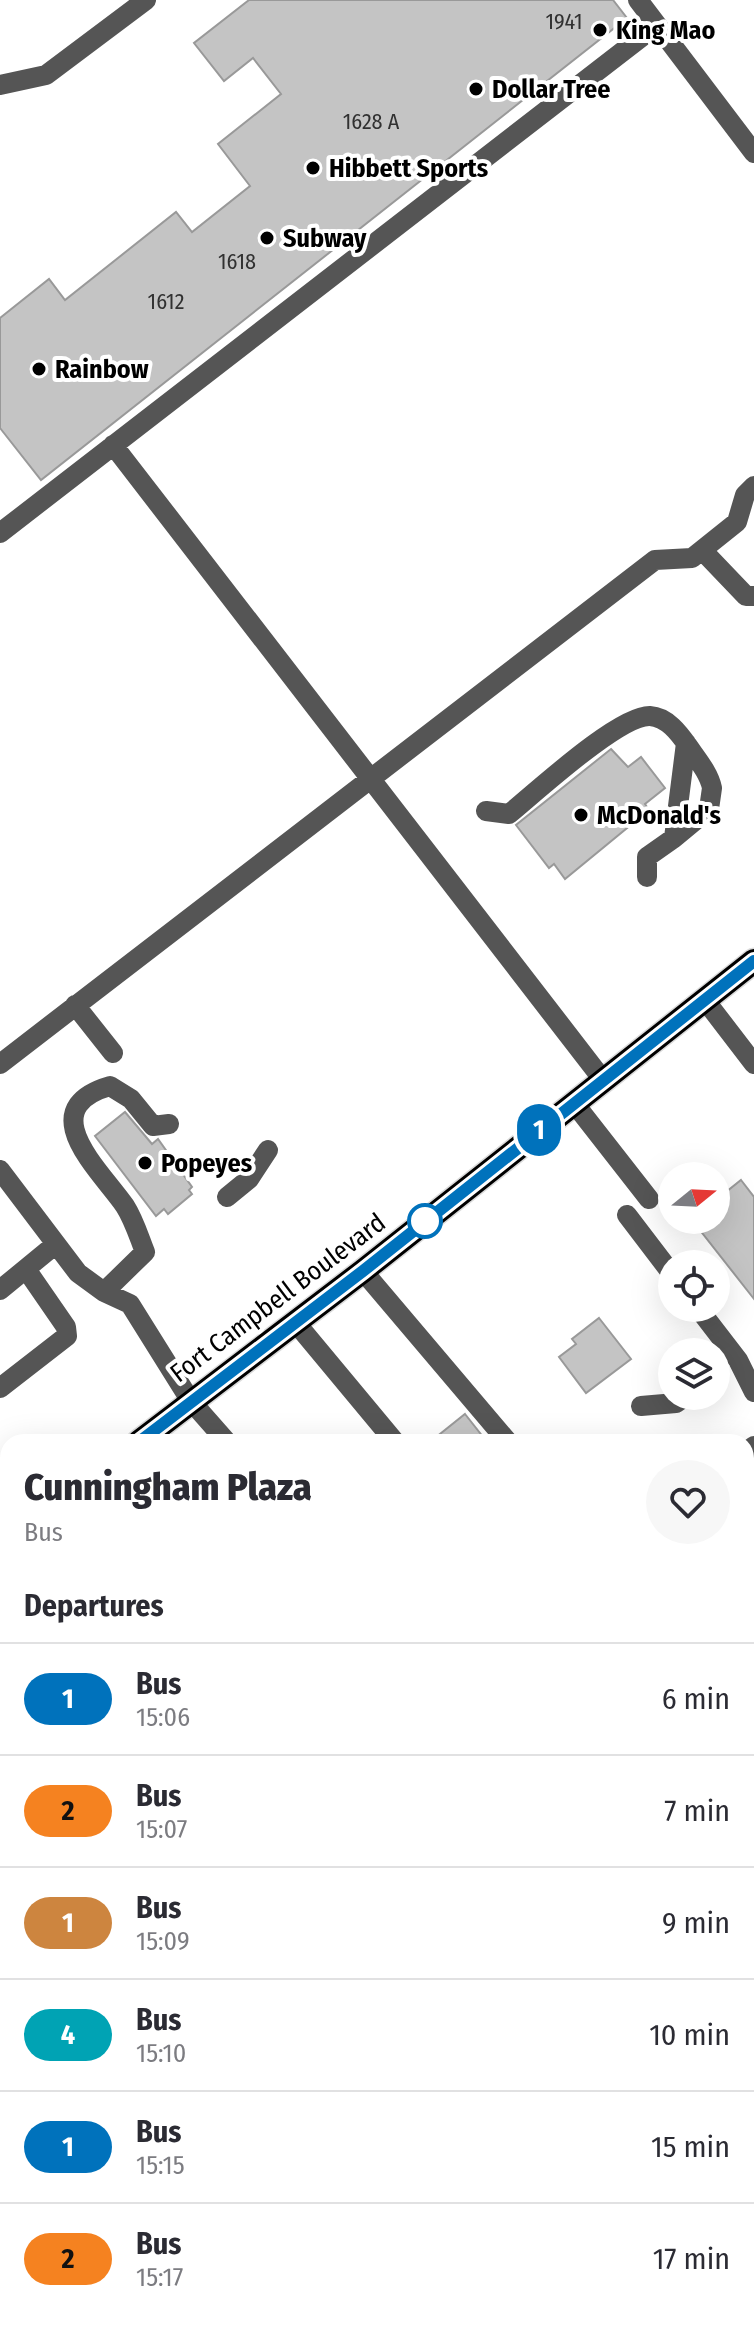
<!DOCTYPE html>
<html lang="en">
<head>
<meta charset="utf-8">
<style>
  :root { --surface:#fff; --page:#f7f7f7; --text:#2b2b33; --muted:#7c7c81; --line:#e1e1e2 }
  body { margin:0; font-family:"Fira Sans Condensed",sans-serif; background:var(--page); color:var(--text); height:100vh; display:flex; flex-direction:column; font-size:30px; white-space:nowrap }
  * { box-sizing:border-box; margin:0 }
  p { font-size:26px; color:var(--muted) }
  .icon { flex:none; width:44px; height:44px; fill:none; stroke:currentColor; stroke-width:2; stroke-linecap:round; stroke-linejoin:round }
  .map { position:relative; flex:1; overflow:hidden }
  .side { position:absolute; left:0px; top:1434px; width:754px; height:896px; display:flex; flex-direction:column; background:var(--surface); border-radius:24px 24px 0 0; box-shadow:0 8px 32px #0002 }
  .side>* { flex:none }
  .badge { padding:0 16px; border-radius:26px; font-size:28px; line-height:52px }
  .needle { width:52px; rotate:72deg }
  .fabs { position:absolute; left:658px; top:1162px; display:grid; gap:16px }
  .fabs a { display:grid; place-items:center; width:72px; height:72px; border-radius:50%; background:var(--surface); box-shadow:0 8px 32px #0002; font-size:40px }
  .map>.badge { position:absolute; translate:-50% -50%; box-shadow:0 0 0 4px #fff }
  h2 { padding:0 24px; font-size:30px; line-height:72px }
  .round { display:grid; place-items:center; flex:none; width:84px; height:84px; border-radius:42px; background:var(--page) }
  .headline { display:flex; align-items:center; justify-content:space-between; height:136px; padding:0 24px }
  h1 { font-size:38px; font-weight:800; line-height:60px }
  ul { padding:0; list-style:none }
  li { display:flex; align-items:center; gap:24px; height:112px; padding:0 24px; border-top:2px solid var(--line) }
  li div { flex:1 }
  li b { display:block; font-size:30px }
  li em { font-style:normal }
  li .badge { min-width:88px; font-weight:700; text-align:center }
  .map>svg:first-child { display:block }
  .green { fill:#dcdcdc }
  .building { fill:#c4c4c4; stroke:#999; stroke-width:2 }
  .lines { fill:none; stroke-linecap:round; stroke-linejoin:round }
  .minor-tunnel { stroke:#d9d9d9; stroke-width:20; stroke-dasharray:20 10; stroke-linecap:butt }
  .highway-casing { stroke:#dbdbdb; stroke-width:27 }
  .minor { stroke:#555; stroke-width:20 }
  .highway { stroke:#000; stroke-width:24 }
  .line-casing { stroke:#fff; stroke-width:18 }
  .line { stroke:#0072bc; stroke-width:12 }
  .poi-dot { fill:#000; stroke:#fff; stroke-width:3 }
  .stop-dot { fill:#fff; stroke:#0072bc; stroke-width:4 }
  .labels { text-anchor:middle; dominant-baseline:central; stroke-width:8; stroke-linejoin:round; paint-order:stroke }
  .number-label { font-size:22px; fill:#313131 }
  .poi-label { font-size:26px; font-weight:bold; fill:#000; stroke:#fff; text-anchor:start }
  .street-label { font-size:26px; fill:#000; stroke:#fff }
</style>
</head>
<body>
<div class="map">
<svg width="754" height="2330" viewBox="0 0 754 2330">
  <rect width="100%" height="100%" fill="#fff"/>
  <!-- green -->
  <path class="green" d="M746 2275 754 2282V2330H328L362 2329 369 2322H746Z
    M76 2322H266L322 2330H70Z"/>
  <!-- building -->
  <path class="building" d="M249 0H613L627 18 41 480 0 428V318L49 279 65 300 176 212 192 232 250 186 218 144 281 94 253 58 224 81 194 43Z
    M611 749 628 767 641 757 665 788 645 804 649 810 565 879 554 864 549 868 516 825Z
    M125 1112 152 1144 158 1139 192 1187 189 1190 192 1194 168 1214 164 1209 156 1216 95 1136Z
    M741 1180 754 1197V1299L692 1220H716V1200Z
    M599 1318 631 1359 586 1393 559 1357 576 1344 572 1339Z
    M465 1414 487 1442H430Z"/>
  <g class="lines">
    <!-- minor-tunnel -->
    <path class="minor-tunnel" d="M0 1766 8 1776"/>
    <!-- highway casing -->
    <g class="highway-casing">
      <path id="highway" d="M139 1442 363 1271 754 961
        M0 1558 8 1551"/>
    </g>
    <!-- minor -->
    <path class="minor" d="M638 0 754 153
      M0 85 46 75 146 0
      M113 445 603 1080
      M0 533 657 25
      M702 550 746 596H754
      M486 811 509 814C535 793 619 715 650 716 667 717 679 733 688 746 697 759 709 773 712 788L709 809 674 838
      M647 877V857L674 838 686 743
      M705 1000 754 1064
      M75 1005 113 1053
      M0 1064 655 560 692 558 737 522 745 495 754 486
      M574 1103 649 1199
      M0 1170 78 1273 104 1292 130 1304 190 1400 227 1442
      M227 1197 249 1179 268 1150
      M627 1215 672 1274
      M363 1271 508 1442
      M0 1290 56 1244
      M104 1292 145 1252C139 1237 134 1220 125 1206 101 1171 31 1109 110 1086L131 1099 153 1126 169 1124
      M698 1308 738 1360 754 1392
      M296 1323 395 1442
      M0 1388 67 1336 66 1327 26 1269
      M641 1406 676 1403 686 1396
      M746 1452 754 1446
      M0 1569 8 1579
      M0 1809 8 1819
      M746 1849 754 1842
      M0 1850 8 1861
      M0 2120 8 2114
      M746 2245 754 2254"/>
    <!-- highway -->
    <use href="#highway" class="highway"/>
  </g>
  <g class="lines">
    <!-- line casing -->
    <g class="line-casing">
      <path id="line" d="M139 1442 363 1271 754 961"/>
    </g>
    <!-- line -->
    <use href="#line" class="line"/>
  </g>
  <!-- markers -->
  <g class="poi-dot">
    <circle cx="600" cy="30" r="8"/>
    <circle cx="476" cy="89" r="8"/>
    <circle cx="313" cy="168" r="8"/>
    <circle cx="267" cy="238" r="8"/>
    <circle cx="39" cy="369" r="8"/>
    <circle cx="581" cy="815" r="8"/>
    <circle cx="145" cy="1163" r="8"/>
  </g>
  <circle class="stop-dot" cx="425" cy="1221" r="16"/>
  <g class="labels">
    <!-- number labels -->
    <g class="number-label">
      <text x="564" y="21">1941</text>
      <text x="371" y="121">1628 A</text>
      <text x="237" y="261">1618</text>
      <text x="166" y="301">1612</text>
    </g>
    <!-- poi labels -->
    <g class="poi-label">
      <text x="616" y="30">King Mao</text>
      <text x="492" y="89">Dollar Tree</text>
      <text x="329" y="168">Hibbett Sports</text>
      <text x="283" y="238">Subway</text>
      <text x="55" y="369">Rainbow</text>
      <text x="597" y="815">McDonald's</text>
      <text x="161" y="1163">Popeyes</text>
    </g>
    <!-- street labels -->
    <g class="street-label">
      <text transform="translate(278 1298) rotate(-37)">Fort Campbell Boulevard</text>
    </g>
  </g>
</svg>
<div class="fabs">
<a><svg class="needle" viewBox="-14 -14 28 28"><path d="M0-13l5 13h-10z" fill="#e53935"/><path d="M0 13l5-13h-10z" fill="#7c7c81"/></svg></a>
<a><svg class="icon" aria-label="locate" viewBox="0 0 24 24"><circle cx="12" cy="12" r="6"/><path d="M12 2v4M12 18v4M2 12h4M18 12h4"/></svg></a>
<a><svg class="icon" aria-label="layers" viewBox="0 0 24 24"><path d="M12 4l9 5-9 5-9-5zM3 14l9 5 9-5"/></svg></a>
</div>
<b class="badge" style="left:539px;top:1130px;background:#0072bc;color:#fff">1</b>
<section class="side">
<div class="headline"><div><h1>Cunningham Plaza</h1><p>Bus</p></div><a class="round"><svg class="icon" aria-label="heart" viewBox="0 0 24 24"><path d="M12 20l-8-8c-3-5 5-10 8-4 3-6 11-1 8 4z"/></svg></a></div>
<h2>Departures</h2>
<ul>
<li><span class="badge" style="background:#0072bc;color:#fff">1</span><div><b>Bus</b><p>15:06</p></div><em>6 min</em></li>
<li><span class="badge" style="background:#f58220;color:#111">2</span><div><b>Bus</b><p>15:07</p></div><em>7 min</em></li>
<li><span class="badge" style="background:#cd853f;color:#fff">1</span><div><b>Bus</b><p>15:09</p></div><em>9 min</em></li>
<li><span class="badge" style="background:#00a3b4;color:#fff">4</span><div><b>Bus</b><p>15:10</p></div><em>10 min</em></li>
<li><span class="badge" style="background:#0072bc;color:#fff">1</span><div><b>Bus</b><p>15:15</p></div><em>15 min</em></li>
<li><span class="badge" style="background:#f58220;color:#111">2</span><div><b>Bus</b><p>15:17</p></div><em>17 min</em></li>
</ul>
</section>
</div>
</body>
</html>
